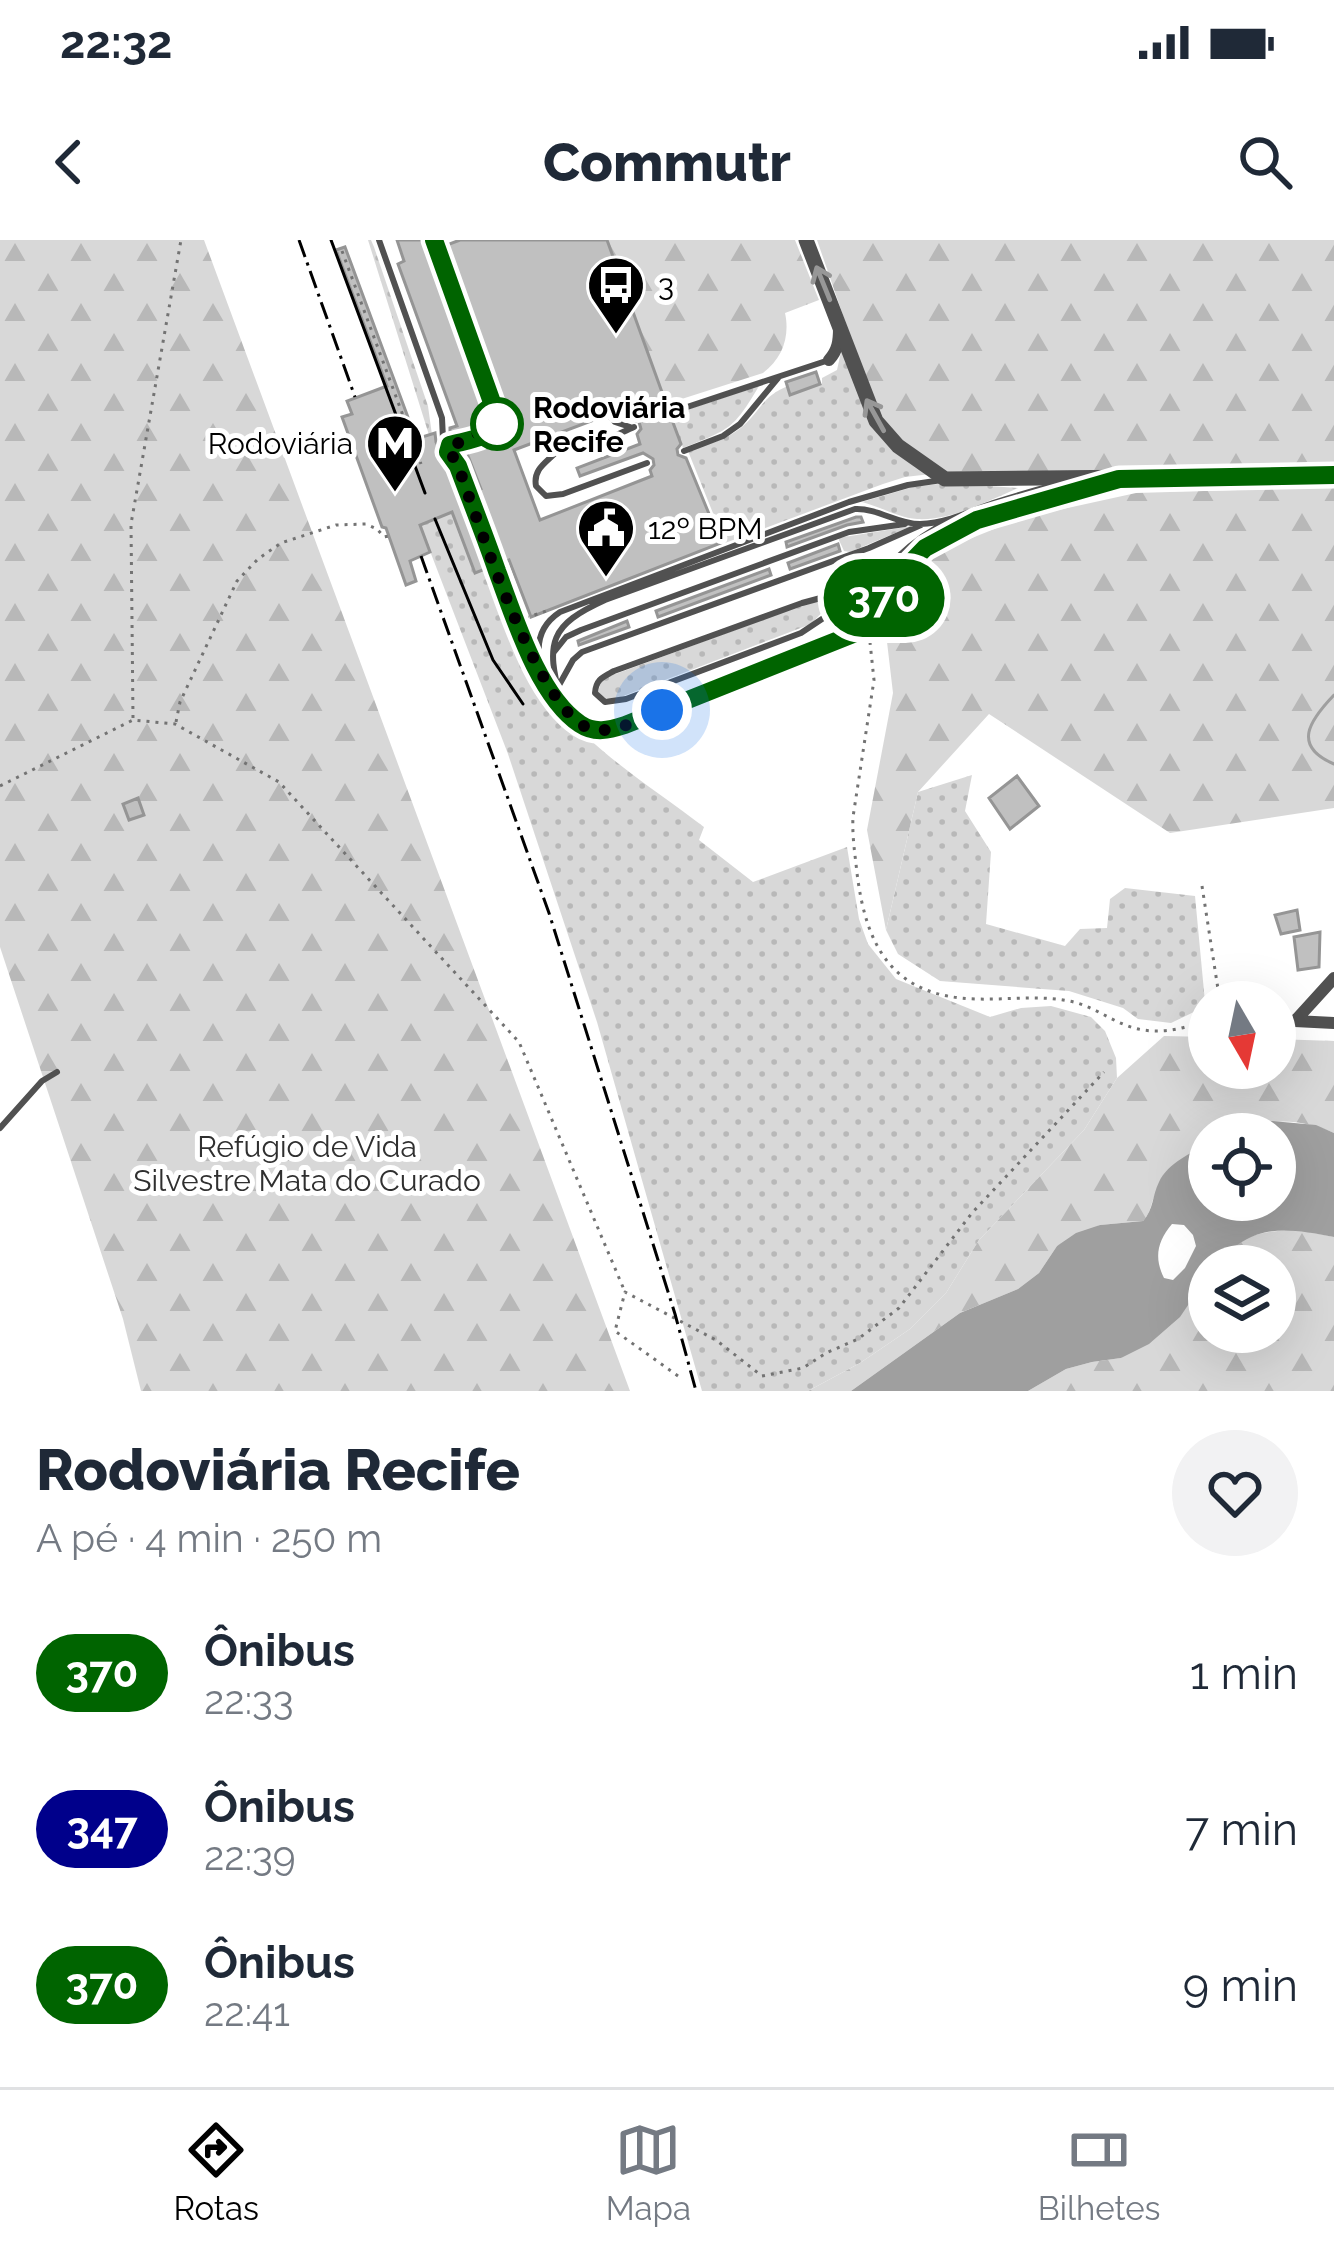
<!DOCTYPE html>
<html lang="pt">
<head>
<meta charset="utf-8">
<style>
  :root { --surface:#fff; --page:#f2f2f3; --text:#1f2937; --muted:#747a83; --line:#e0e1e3; --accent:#000 }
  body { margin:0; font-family:Raleway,sans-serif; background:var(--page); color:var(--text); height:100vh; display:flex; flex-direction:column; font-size:45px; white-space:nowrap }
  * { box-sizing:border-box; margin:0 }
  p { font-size:39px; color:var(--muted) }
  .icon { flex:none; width:66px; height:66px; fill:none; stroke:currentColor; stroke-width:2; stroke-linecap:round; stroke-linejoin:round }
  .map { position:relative; height:1151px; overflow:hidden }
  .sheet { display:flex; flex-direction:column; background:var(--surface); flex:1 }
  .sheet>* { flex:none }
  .badge { padding:0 24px; border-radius:39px; font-size:42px; line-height:78px }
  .needle { width:78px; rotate:171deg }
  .fabs { position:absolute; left:1188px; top:741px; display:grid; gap:24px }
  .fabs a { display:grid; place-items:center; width:108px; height:108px; border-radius:50%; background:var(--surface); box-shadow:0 12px 48px #0002; font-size:60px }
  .you { position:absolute; width:60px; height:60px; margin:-30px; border:9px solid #fff; border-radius:50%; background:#1a73e8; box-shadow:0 0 0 18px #1a73e833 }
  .map>.badge { position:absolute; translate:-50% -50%; box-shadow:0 0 0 6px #fff }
  .round { display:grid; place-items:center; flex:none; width:126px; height:126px; border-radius:63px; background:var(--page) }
  .head { display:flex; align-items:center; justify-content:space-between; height:204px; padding:0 36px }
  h1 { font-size:57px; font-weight:800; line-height:90px }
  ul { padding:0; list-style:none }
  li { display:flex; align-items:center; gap:36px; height:156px; padding:0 36px }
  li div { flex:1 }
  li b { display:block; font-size:45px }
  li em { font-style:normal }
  li .badge { min-width:132px; font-weight:700; text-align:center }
  .status { display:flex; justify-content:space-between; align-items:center; height:84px; padding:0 60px; background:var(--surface); direction:ltr }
  .status svg { height:33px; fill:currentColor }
  header { display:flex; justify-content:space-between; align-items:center; height:156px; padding:0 36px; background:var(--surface); font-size:54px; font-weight:800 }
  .menu { display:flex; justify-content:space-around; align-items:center; height:168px; border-top:3px solid var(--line); background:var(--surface); font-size:33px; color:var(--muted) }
  .menu a { display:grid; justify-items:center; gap:6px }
  .menu .active { color:var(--accent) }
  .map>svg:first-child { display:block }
  .grass { fill:url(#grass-dots) }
  .forest { fill:url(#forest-firs) }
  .water { fill:#9f9f9f; fill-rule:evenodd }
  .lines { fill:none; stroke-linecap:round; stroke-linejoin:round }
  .stream { stroke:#9f9f9f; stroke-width:3 }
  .building { fill:#c0c0c0; stroke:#959595; stroke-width:3; fill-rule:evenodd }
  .path { stroke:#737373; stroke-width:3; stroke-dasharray:3 6; stroke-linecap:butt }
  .service { stroke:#515151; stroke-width:6 }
  .minor { stroke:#515151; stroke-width:12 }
  .tertiary { stroke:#515151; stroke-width:15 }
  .tram { stroke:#000; stroke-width:3 }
  .rail { stroke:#000; stroke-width:3; stroke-dasharray:18 6 3 6; stroke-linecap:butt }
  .oneway { stroke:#979797 }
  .line-casing { stroke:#fff; stroke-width:27 }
  .line { stroke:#006400; stroke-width:18 }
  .walk { stroke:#000; stroke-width:12; stroke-dasharray:0 21.6 }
  .stop-dot { fill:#fff; stroke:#006400; stroke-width:6 }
  .labels { text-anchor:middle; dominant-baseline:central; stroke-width:10; stroke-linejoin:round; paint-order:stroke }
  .poi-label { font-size:30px; fill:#000; stroke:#fff; text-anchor:start }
  .stop-label { font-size:30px; font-weight:bold; fill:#000; stroke:#fff; text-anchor:start }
  .park-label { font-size:30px; fill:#2f2f2f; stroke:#fff }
</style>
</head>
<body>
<div class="status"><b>22:32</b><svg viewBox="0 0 49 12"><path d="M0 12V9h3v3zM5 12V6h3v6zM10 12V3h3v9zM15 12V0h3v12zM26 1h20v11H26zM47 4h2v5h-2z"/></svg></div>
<header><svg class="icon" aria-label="back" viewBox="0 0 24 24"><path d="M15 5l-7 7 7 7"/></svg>Commutr<svg class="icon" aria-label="search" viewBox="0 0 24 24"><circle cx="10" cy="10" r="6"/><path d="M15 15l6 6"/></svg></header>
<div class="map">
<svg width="1334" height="1151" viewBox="0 0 1334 1151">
  <defs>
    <pattern id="grass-dots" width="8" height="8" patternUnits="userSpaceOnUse" patternTransform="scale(3)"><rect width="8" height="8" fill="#d8d8d8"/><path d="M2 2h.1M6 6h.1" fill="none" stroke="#b8b8b8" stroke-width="1.8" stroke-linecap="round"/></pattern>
    <pattern id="forest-firs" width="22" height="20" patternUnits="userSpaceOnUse" patternTransform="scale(3)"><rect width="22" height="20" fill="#d8d8d8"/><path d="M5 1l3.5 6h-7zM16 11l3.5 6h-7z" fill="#b8b8b8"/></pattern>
  </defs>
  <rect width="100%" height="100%" fill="#fff"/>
  <!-- grass -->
  <path class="grass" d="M368 0H371L374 7 428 166 432 195H429Z
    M843 103 931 234 905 237 883 244 725 303 688 211C703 205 722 201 735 192 759 177 759 157 788 146L791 154 822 144V138L837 130Z
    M759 146C733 190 730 189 683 208L671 175Z
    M946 243 1018 248C988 261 951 281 917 279 899 278 881 267 862 262L913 247Z
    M452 272 476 333 485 329C507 377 526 427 560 468 597 514 657 551 704 587L699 600 753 642 847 607 859 679 868 704 896 739 990 777 1021 768 1051 766 1091 777 1105 791 1116 818 1117 838 1084 890 979 1000 946 1053 910 1089 860 1123 808 1151H702L597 782 508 514 420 285Z
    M912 286 850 312 844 311 838 298Z
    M844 354 831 363 811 384 613 460 602 457 598 452 602 439 803 365Z
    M972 535 965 571 991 612 986 684 1065 706 1080 689 1107 688 1110 659 1125 648 1195 656 1205 762 1196 771 1171 783 1138 779 1123 768 1069 751 940 741 898 714 886 690 918 552Z"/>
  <!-- forest -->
  <path class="forest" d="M0 0H204L630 1151H141L123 1079 0 707Z
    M607 0H795L819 60 785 73C790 96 783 118 763 133L666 164Z
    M817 0H1334V229L948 233 897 198 876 171Z
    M1334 247V568L1170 593 989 474 918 552 886 690 867 590 893 453 887 402 899 365 914 339 937 312 1022 278 1136 253Z
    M1164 796 1209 797V828H1275V799L1334 801V893C1314 884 1288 879 1267 883 1247 886 1230 894 1209 894V903C1187 915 1169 930 1156 953 1150 964 1152 971 1143 981L1100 985 1057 1006 1039 1033 1018 1049 960 1073 851 1151H808L860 1123 910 1089 946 1053 979 1000 1084 890 1117 838Z
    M1295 989 1334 997V1151H1028L1066 1129 1092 1122 1121 1118 1209 1034V1092H1275V1026H1216C1241 994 1256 993 1295 989Z"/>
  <!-- water -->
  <path class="water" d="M1272 881 1316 885 1334 893V997C1284 987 1250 983 1216 1026H1209V1034L1180 1077 1149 1104 1121 1118 1092 1122 1066 1129 1028 1151H851L960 1073 1018 1049 1039 1033 1057 1006 1076 993 1100 985 1143 981C1154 969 1152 956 1159 942 1168 923 1191 913 1209 903V960H1275V894H1226ZM1172 984 1184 985 1193 995 1196 1006 1185 1028 1173 1040 1164 1038C1154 1018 1157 1002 1172 984Z"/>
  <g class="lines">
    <!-- stream -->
    <path class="stream" d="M1334 455C1309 481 1292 506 1334 524"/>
  </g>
  <!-- building -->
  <path class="building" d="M397 0H426L430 12 437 16 443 13 444 6 460 0H607L667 166 662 170V176L672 180 681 204 677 209 678 215 686 218 721 303 531 377 509 320 502 323 475 252 481 249 461 198 457 199 450 194V188L457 186 398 24 404 21ZM607 168 616 172 626 168 631 179 639 182 641 189 637 194 640 204 577 228 580 236 643 213 653 219 654 225 650 230 652 236 540 280 514 210 602 177V171Z
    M345 7 416 199 435 193 436 202 451 230 488 328 475 333 452 272 420 285 430 312 410 321 416 341 406 345 386 288 382 287 342 177 352 174 347 161 387 146 336 10Z
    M816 132 820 144 790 155 786 142Z
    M856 277H861L863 282 847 285 787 307 786 302Z
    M838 304 840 311 790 329 788 323Z
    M769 329 771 335 658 377 656 371Z
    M627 381 629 387 579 405 578 401Z
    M1017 536 1039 566 1010 589 989 558Z
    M138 558 144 575 129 580 123 564Z
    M1297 670 1300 690 1281 694 1275 675Z
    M1320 692 1319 727 1298 730 1294 697Z"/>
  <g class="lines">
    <!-- path -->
    <path class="path" d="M342 11 421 224
      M526 378 546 371
      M869 393 874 440 853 577C852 596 855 614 857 633 866 707 893 757 976 759 1007 760 1038 755 1069 761 1091 765 1108 779 1128 786 1154 796 1187 790 1209 777
      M133 478 131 284 181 0
      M176 482 180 462 237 341 258 319 281 303 336 285 366 284 377 289 384 297 389 296
      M0 546 133 480 175 484 279 542 519 802 625 1052
      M1202 646 1220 762
      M678 1136 615 1091 625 1052 716 1100 762 1136 803 1128 826 1113 858 1099 899 1068 972 973 1104 832"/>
    <!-- service -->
    <path class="service" d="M379 0 442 178 443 199 452 204 448 207 458 227 525 406 537 428
      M434 0 437 9
      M669 173 829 120
      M609 175 615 182 630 187
      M563 203C554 220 532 225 536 246L546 256 563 254 647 223
      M563 203C587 212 611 197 634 187
      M684 211 723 196 740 184 778 138
      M942 240 908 245 849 262 560 372C525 395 539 435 560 462 569 475 581 488 597 490 607 491 615 488 625 485L861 391C876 377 882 359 893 343 913 312 944 295 977 280L1106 243
      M879 367 862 371 849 364 843 365 801 393 626 459 605 462 595 453C596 439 603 437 614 431L802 363 858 348 880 337
      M867 386C864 378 862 375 863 367 869 336 919 295 946 283
      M554 412 566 397 581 390 849 292 905 284
      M558 447 573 420 582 412 869 308 921 285
      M561 460C545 402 550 385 605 360L855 269C878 268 897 284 920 284 946 283 969 272 993 263 1015 256 1036 250 1058 244
      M0 888 42 841 57 832"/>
    <!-- minor -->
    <path class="minor" d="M829 120C838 110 839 101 839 88
      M1275 780 1334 783
      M1295 781 1334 738"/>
    <!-- tertiary -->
    <path class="tertiary" d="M806 0 876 181 898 206 945 239 1334 235"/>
    <!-- tram -->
    <path class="tram" d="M331 0 425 253
      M435 279 493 420 523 464"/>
    <!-- rail -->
    <path class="rail" d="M299 0 355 157
      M421 316 549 673 675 1074 696 1151"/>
  </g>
  <!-- one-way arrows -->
  <defs><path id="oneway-shaft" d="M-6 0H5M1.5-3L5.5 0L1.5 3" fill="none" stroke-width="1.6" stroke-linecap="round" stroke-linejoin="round" transform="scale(3)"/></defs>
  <g class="oneway">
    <use href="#oneway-shaft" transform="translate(823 43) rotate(-112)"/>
    <use href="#oneway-shaft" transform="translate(875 175) rotate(-119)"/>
  </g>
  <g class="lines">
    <!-- line casing -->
    <g class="line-casing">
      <path id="line" d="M434 0 498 179C493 199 467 200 450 205L448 212 458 226C471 261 485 296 497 331 514 376 538 456 580 484 595 494 609 490 625 485L861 391 872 379 894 340 925 308 977 280 1119 239 1334 235"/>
    </g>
    <!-- line -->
    <use href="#line" class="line"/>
    <!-- walk -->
    <path class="walk" d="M497 184 448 208 458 226C478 279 538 474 591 489 613 495 641 478 662 470"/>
  </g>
  <!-- icons -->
  <defs>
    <g id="bus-pin" transform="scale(3)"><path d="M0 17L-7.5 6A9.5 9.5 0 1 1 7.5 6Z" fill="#000" stroke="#fff"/><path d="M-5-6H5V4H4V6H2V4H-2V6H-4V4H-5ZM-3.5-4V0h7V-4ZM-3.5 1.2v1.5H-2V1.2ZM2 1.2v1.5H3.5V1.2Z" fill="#fff"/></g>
    <g id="metro-pin" transform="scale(3)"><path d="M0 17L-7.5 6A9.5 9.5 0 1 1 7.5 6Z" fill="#000" stroke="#fff"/><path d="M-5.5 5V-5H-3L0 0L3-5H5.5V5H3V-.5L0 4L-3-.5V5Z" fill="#fff"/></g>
    <g id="civic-pin" transform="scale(3)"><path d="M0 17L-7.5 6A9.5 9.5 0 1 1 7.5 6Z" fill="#000" stroke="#fff"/><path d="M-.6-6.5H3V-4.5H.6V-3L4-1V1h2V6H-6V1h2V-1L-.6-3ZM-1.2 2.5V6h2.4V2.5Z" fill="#fff"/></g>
  </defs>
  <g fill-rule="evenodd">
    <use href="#bus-pin" x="616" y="45"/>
    <use href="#metro-pin" x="395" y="203"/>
    <use href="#civic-pin" x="606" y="288"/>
  </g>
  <!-- markers -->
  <circle class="stop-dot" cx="497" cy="184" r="24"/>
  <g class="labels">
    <!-- poi labels -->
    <g class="poi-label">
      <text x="658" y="45">3</text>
      <text x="353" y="203" text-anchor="end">Rodoviária</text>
      <text x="648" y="288">12º BPM</text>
    </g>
    <!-- stop labels -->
    <g class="stop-label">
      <text x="533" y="167">Rodoviária<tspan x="533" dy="34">Recife</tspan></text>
    </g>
    <!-- park labels -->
    <g class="park-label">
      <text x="307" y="906">Refúgio de Vida<tspan x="307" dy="34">Silvestre Mata do Curado</tspan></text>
    </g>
  </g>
</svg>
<div class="fabs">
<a><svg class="needle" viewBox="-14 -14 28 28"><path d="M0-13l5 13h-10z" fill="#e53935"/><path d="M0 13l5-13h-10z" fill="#747a83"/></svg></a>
<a><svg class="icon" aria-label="locate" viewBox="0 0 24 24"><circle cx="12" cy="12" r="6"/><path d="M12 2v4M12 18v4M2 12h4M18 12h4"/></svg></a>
<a><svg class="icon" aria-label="layers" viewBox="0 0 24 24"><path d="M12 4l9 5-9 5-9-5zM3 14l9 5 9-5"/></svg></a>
</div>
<div class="you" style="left:662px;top:470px"></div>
<b class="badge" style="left:884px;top:358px;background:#006400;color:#fff">370</b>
</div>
<section class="sheet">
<div class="head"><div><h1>Rodoviária Recife</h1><p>A pé · 4 min · 250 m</p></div><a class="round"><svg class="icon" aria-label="heart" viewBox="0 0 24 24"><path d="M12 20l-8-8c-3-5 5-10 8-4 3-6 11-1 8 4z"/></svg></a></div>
<ul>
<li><span class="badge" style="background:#006400;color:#fff">370</span><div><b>Ônibus</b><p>22:33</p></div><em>1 min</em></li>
<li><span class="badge" style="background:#00008b;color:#fff">347</span><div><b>Ônibus</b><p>22:39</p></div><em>7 min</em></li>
<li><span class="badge" style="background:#006400;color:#fff">370</span><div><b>Ônibus</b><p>22:41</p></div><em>9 min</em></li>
</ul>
</section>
<nav class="menu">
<a class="active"><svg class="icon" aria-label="directions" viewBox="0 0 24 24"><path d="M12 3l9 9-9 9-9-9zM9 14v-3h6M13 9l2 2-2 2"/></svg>Rotas</a>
<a><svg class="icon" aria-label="map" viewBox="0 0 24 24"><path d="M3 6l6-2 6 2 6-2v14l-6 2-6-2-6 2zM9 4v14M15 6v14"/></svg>Mapa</a>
<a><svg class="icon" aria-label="tickets" viewBox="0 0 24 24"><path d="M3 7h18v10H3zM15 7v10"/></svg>Bilhetes</a>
</nav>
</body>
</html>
